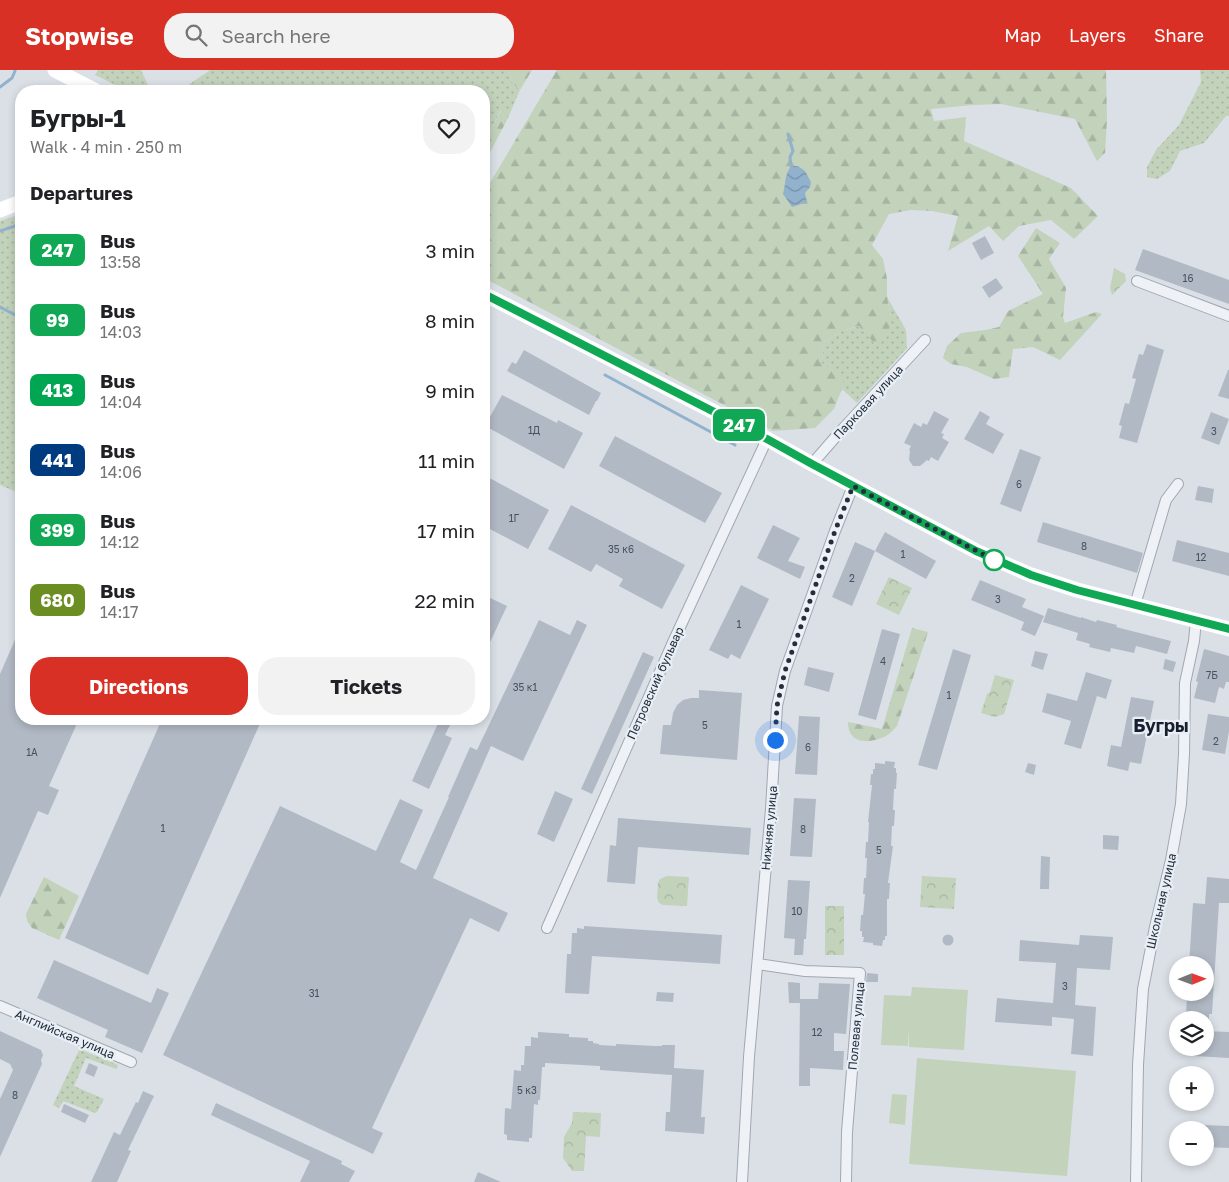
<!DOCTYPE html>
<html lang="en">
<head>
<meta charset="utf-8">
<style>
  :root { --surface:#fff; --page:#f2f2f2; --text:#202124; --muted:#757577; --accent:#d93025 }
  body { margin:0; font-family:"Golos Text",sans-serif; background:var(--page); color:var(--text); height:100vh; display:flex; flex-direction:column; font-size:19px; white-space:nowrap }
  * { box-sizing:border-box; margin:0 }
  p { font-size:16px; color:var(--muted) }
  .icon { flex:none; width:28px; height:28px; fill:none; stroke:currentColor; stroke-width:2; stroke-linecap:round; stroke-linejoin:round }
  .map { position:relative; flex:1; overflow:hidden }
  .sheet { position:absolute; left:15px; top:15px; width:475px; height:640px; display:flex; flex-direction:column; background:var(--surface); border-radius:20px; box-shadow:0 2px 8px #0003 }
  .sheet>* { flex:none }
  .badge { padding:0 10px; border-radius:8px; font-size:18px; line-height:32px }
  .needle { width:32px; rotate:89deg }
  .controls { position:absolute; left:1169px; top:886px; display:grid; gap:10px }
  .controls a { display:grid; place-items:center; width:45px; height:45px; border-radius:50%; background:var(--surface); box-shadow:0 2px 8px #0003; font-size:25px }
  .you { position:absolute; width:25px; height:25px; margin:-12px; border:4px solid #fff; border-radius:50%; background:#1a73e8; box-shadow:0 0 0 8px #1a73e833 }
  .map>.badge { position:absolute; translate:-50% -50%; box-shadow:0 0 0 2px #fff }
  h2 { padding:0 15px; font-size:19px; line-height:45px }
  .round { display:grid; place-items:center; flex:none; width:52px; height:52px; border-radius:20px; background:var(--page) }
  .overview { display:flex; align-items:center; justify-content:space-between; height:85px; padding:0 15px }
  h1 { font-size:24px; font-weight:700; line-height:38px }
  .primary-button { display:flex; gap:10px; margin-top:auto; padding:10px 15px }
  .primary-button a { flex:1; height:58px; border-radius:20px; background:var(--accent); color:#fff; font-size:20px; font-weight:700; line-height:58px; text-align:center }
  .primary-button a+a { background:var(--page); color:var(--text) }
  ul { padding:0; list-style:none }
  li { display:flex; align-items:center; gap:15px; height:70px; padding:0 15px }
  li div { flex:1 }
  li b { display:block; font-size:19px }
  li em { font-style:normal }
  li .badge { min-width:55px; font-weight:700; text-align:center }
  header { display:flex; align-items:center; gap:30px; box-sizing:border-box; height:70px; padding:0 25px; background:var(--accent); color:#fff }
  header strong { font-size:24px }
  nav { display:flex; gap:28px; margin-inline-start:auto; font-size:18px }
  .search { width:350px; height:45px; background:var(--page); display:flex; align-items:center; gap:12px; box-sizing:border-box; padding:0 18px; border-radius:20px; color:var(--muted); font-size:19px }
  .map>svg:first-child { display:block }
  .grass { fill:url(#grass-dots) }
  .forest { fill:url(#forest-firs) }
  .park { fill:url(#park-crowns) }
  .pitch { fill:#c2d2bb }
  .water { fill:url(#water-waves) }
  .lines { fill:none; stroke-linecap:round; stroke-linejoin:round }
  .stream { stroke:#91b1cc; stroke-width:3 }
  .building { fill:#b1b9c4 }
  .street-casing { stroke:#a0a7b1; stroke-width:12 }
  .street { stroke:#eef1f5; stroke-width:10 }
  .secondary { stroke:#fff; stroke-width:15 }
  .line-casing { stroke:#fff; stroke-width:11 }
  .line { stroke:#10a855; stroke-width:8 }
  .walk { stroke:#232f3e; stroke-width:5; stroke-dasharray:0 9 }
  .stop-dot { fill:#fff; stroke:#10a855; stroke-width:2.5 }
  .labels { text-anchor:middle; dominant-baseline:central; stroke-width:4.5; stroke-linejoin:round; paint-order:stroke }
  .number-label { font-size:10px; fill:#465260 }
  .street-label { font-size:12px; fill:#232f3e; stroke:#eaeff5 }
  .district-label { font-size:18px; font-weight:bold; fill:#16202f; stroke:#eaeff5 }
</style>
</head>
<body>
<header>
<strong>Stopwise</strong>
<div class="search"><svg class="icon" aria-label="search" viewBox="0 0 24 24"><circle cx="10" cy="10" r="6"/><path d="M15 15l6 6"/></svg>Search here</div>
<nav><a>Map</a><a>Layers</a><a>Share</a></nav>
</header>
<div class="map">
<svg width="1229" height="1112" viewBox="0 0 1229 1112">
  <defs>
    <pattern id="grass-dots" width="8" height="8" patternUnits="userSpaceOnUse" patternTransform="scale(1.25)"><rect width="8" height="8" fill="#c2d2bb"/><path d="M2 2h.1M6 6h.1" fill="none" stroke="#a6b5a2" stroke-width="1.8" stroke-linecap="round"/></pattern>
    <pattern id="forest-firs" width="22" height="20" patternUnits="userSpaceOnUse" patternTransform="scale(1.25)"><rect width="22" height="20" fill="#c2d2bb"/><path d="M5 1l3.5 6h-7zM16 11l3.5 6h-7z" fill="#a6b5a2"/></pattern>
    <pattern id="park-crowns" width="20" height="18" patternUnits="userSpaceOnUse" patternTransform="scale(1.25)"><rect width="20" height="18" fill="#c2d2bb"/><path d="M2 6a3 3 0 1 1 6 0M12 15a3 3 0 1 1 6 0" fill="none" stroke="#a6b5a2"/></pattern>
    <pattern id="water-waves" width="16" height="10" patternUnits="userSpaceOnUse" patternTransform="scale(1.25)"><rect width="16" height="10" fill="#91b1cc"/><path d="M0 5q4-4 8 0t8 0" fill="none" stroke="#7690a7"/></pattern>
  </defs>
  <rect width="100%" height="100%" fill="#dbe0e7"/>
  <!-- grass -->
  <path class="grass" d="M98 0H141L149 17 184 18 210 0H510L509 2 513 14 520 20 508 48 501 40 484 73V21H128L95 5Z
    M1200 0H1229V46H1226L1204 73 1180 81 1170 101 1157 109 1147 107V97L1156 80 1179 55 1201 12Z
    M21 144V424L0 415V151Z
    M887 227 906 260 907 278 857 333 842 319 844 314 822 294 823 273 841 261 860 256 891 247Z
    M79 980H82L118 995 116 999 86 988 74 1016 104 1029 97 1042 95 1043 63 1031 59 1038 53 1035Z"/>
  <!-- forest -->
  <path class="forest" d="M510 0H532L520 20 513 14 509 2Z
    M557 0H1106L1107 49 1105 83 1097 91 1075 49 1001 34 973 35 931 39 934 51 966 47 964 71 1071 118 1098 146 1074 169 1051 150 1019 156 1003 171 989 156 948 181 958 146 932 141 911 140 889 144 872 175 883 189 887 209V227L891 247 888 266 875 274 859 256 841 261 823 273 822 294 839 302 844 314 834 339 815 358 773 361 484 208V123Z
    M502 39 508 48 484 94V73Z
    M1036 158 1060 173 1049 189 1066 218 1063 247 1065 253 1096 242 1102 244 1060 290 1033 277 1013 279 1009 307 994 309 967 297 951 294 943 288 947 276 961 263 985 260 999 257 1008 241 1043 224 1018 186Z
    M912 558 928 562 897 656C893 660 889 665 884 667 868 674 848 674 848 652L882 659Z
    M44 807 79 826 59 870 32 858 27 851 26 844Z"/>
  <!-- park -->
  <path class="park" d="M1114 198 1125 204 1126 211 1112 225 1110 218Z
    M889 507 912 518 899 545 876 534Z
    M995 605 1014 610 1004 644 995 647 981 643 987 624 990 622Z
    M667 806 689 807 687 836 663 835 659 833 657 828 658 812 660 809Z
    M922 806 956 808 954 839 920 837Z
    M825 836H844V885H825Z
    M573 1042 601 1043 600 1067 586 1066 584 1101H572L563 1088 564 1067 572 1053Z"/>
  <!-- pitch -->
  <path class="pitch" d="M912 917 968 920 964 980 909 977V958L908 976 881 975 884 925 911 926Z
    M917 988 1076 1001 1067 1106 909 1094Z
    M892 1024 907 1025 905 1055 889 1053Z"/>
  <!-- water -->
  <path class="water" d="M791 96H798L805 101 811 112 810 117 805 123 807 132 792 137 783 124C786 113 784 106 791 96Z"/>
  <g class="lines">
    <!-- stream -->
    <path class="stream" d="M0 17 12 8 15 1
      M788 64 793 81 790 87 791 96
      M0 161 21 154
      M0 237 21 248
      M605 305 735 375"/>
  </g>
  <!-- building -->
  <path class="building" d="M985 166 994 183 981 190 972 173Z
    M1143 179 1229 210V234L1135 200Z
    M996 208 1003 218 989 228 982 217Z
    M1147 274 1164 280 1137 373 1119 368 1122 356 1119 355 1125 333 1129 334 1136 309 1132 308 1139 284 1143 285Z
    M524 280 601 323 597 331H596L589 345 507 301 512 292 516 294Z
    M1228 300H1229V329L1218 326Z
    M502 325 557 353 558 350 583 363 564 399 485 356Z
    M934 341 949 349 941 363 944 364 942 368 949 372 938 391 931 387 929 391 927 390 920 396H913L909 390 910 381 909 380 911 376 904 373 914 353 921 357 923 353 927 355Z
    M980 341 990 347 986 354 1004 364 993 384 964 369Z
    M1211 342 1229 349 1219 375 1201 368Z
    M615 366 722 423 705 453 599 396Z
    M1020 379 1041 387 1021 442 1000 434Z
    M484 405 549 440 528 479 484 456Z
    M1198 416 1214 419 1212 433 1195 430Z
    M571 435 685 495 662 539 619 516 623 509 596 494 591 502 548 479Z
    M1043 452 1143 483 1137 503 1037 472Z
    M773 455 800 468 788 491 805 497 800 509 757 488Z
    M885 462 936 491 926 509 875 481Z
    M1177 470 1229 483V506L1172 491Z
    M855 472 875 481 852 536 832 527Z
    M980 510 1026 529 1022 537 1044 546 1035 566 1021 560 1024 552 971 530Z
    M741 515 769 529 740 589 731 584 728 589 709 580Z
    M484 525 507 536 484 585Z
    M1048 538 1081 548V547L1096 552 1097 550 1117 555 1116 557 1171 571 1167 584 1136 576 1134 583 1111 578 1110 582 1089 577 1090 574 1076 570 1078 563 1043 552Z
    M539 550 570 565 577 550 587 555 523 691 491 676 433 808 508 843 499 862 470 848 372 1058 383 1063 373 1084 163 985 280 736 376 781 400 729 423 740 400 792 416 800 449 727H448L470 677 477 680Z
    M21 556V649H79L49 716 59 720 48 745 38 741 0 828V604Z
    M882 559 900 564 876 650 858 645Z
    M953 579 971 585 937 700 918 695Z
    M1204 579 1229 586V612H1226L1224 619 1219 617 1215 633 1194 628 1198 612 1196 611Z
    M1035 581 1048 584 1043 600 1031 596Z
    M643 582 654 587 592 724 581 719Z
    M1165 589 1176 592 1173 602 1163 599Z
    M808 597 834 603 829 622 804 615Z
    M1086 602 1112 610 1106 629 1097 626 1081 679 1064 674 1071 651 1042 642 1047 623 1077 631Z
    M699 620 742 623 737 690 660 684 663 655H671L673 643 677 635 683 630 691 628H699Z
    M1131 627 1154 631 1141 694 1130 692 1128 701 1107 696 1111 675 1121 677Z
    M1208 644 1229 647V661L1225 684 1202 680Z
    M799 646 820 647 817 705 795 704Z
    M162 649H262L148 905 65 868Z
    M440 649H453L445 665 452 668 429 719 412 711Z
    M885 691 895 692 894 698H896V703H897L896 719H894L893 740H895L894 756H892L891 776H893L888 813H890L889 829H887V866H885V870H883L882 876 873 875V873L863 872 864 867H862V861H860L861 845H863L865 824H863L864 808H866L867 788H865L866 772H868L869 752H868L872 715H870L871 704H873V699H875V693L885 694Z
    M1028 693 1036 695 1034 705 1025 702Z
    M555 721 573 729 554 772 537 764Z
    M794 728 816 729 812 787 790 786Z
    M618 748 751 758 749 785 638 777 635 814 607 812 610 775 616 776Z
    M1103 765 1119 766 1118 780 1103 779Z
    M1041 786 1050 787 1049 819H1040Z
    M1207 807 1229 809V833H1219L1212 944H1209V949L1186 947 1187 922H1205V895H1189L1193 833 1205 834Z
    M788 810 810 811 806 869H804L803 885H794L795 869 784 868Z
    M584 856 722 865 720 894 592 886 589 924 565 923 567 884H571L572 863H577V858L584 859Z
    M942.5 870a5.5 5.5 0 1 1 11 0a5.5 5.5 0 1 1-11 0Z
    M1080 865 1113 867 1110 900 1077 898 1075 935 1096 937 1093 986 1071 984 1074 949 1052 947V956L995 952 997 928 1053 933 1056 893 1019 891 1020 870 1079 875Z
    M54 890 151 933 157 918 169 923 142 983 105 967 108 960 37 928Z
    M867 903 878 904V912H866Z
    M788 912 800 913V933H789Z
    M819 913 850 914 846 964 834 963V981H844L843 1000 810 998V1016H799L800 929H818Z
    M657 922 674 923 673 932 656 931Z
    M0 961 41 980 43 985 41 990 42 994 0 1087V1029L13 1000 10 994 0 989Z
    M1205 961 1229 962V988L1194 986V978H1205Z
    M538 962 569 964V967L588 968V971H593V973L599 974V975L616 976V974L655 976H662V975H675L674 998 704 1000 701 1047H705L704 1064 665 1061 666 1042H670L672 1005 600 1000V996L545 993V997H542L540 1030H538V1035L534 1034 532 1068H529V1072L507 1070V1065L504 1064 505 1038 511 1039 514 1000 521 1001V995H524L525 976H531V967L538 968Z
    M89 993 98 997 94 1007 85 1003Z
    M143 1021 154 1026 128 1080 131 1081 117 1112H91L114 1062 120 1065 136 1032 138 1033Z
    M216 1033 342 1091 341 1094 355 1101 349 1112H300L310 1091 211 1045Z
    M64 1034 89 1045 85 1053 61 1042Z
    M1205 1055 1229 1056V1078L1205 1077Z
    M478 1102 501 1112H474Z"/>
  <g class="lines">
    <!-- street casing -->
    <g class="street-casing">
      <path id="street" d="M1137 211 1229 246
        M812 394 839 363 925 270
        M1135 535 1166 430 1178 414
        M547 858 674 570 767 369
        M758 894 805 901 860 903 847 1062 846 1112
        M0 936 131 992
        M742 1112 749 987 771 739 777 636 785 601 835 461 853 416
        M1136 1112 1138 995 1143 919 1155 857 1171 790 1181 734 1184 684 1185 613 1194 571 1196 550"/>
    </g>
    <!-- street -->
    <use href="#street" class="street"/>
    <!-- secondary -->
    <path class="secondary" d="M55 0 96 21
      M0 140 21 132
      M484 224 767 369 812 394 976 481 1031 505 1077 520 1229 559"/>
  </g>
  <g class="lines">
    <!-- line casing -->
    <g class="line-casing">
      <path id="line" d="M484 224 767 369 812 394 976 481 1031 505 1077 520 1229 559"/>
    </g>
    <!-- line -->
    <use href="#line" class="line"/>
    <!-- walk -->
    <path class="walk" d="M775 670 777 636 785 601 835 461 853 416 994 490"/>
  </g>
  <!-- markers -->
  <circle class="stop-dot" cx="994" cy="490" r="10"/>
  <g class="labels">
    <!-- number labels -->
    <g class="number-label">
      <text x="1188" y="208">16</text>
      <text x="534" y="360">1Д</text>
      <text x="1214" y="361">3</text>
      <text x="1019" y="414">6</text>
      <text x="514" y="448">1Г</text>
      <text x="1084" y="476">8</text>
      <text x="621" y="479">35 к6</text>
      <text x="903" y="484">1</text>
      <text x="1201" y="487">12</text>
      <text x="852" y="508">2</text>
      <text x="998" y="529">3</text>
      <text x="739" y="554">1</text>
      <text x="883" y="591">4</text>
      <text x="1212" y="605">7Б</text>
      <text x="525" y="617">35 к1</text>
      <text x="949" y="625">1</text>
      <text x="705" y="655">5</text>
      <text x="1216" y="671">2</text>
      <text x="808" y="677">6</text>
      <text x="32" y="682">1А</text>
      <text x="163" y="758">1</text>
      <text x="803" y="759">8</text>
      <text x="879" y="780">5</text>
      <text x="797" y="841">10</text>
      <text x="1065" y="916">3</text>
      <text x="314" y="923">31</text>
      <text x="817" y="962">12</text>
      <text x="527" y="1020">5 к3</text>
      <text x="15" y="1025">8</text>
    </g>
    <!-- street labels -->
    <g class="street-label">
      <text transform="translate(868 332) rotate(-47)">Парковая улица</text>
      <text transform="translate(655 613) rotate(-66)">Петровский бульвар</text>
      <text transform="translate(769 758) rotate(-85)">Нижняя улица</text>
      <text transform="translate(1161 831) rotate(-77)">Школьная улица</text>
      <text transform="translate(856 956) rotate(-85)">Полевая улица</text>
      <text transform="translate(65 964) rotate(23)">Английская улица</text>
    </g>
    <!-- district labels -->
    <g class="district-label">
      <text x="1161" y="655">Бугры</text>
    </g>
  </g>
</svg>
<div class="controls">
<a><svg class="needle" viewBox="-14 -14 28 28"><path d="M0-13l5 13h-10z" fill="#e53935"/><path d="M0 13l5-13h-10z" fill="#757577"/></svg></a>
<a><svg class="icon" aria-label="layers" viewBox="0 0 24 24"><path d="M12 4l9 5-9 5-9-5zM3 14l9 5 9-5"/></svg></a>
<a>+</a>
<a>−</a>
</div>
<div class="you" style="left:775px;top:670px"></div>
<b class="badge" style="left:739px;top:355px;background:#10a855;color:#fff">247</b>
<section class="sheet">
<div class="overview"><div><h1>Бугры-1</h1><p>Walk · 4 min · 250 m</p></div><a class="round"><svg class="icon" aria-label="heart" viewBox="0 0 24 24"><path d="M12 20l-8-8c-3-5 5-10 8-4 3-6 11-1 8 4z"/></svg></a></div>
<h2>Departures</h2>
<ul>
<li><span class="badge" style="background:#10a855;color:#fff">247</span><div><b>Bus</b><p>13:58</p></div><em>3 min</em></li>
<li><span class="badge" style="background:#10a855;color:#fff">99</span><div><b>Bus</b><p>14:03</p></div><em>8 min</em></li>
<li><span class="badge" style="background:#00a651;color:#fff">413</span><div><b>Bus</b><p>14:04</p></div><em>9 min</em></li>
<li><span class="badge" style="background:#003b80;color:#fff">441</span><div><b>Bus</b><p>14:06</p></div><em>11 min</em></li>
<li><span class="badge" style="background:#10a855;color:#fff">399</span><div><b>Bus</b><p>14:12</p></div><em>17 min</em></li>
<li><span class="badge" style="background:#6b8e23;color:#fff">680</span><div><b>Bus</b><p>14:17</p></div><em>22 min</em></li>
</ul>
<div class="primary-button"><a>Directions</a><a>Tickets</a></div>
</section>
</div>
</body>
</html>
